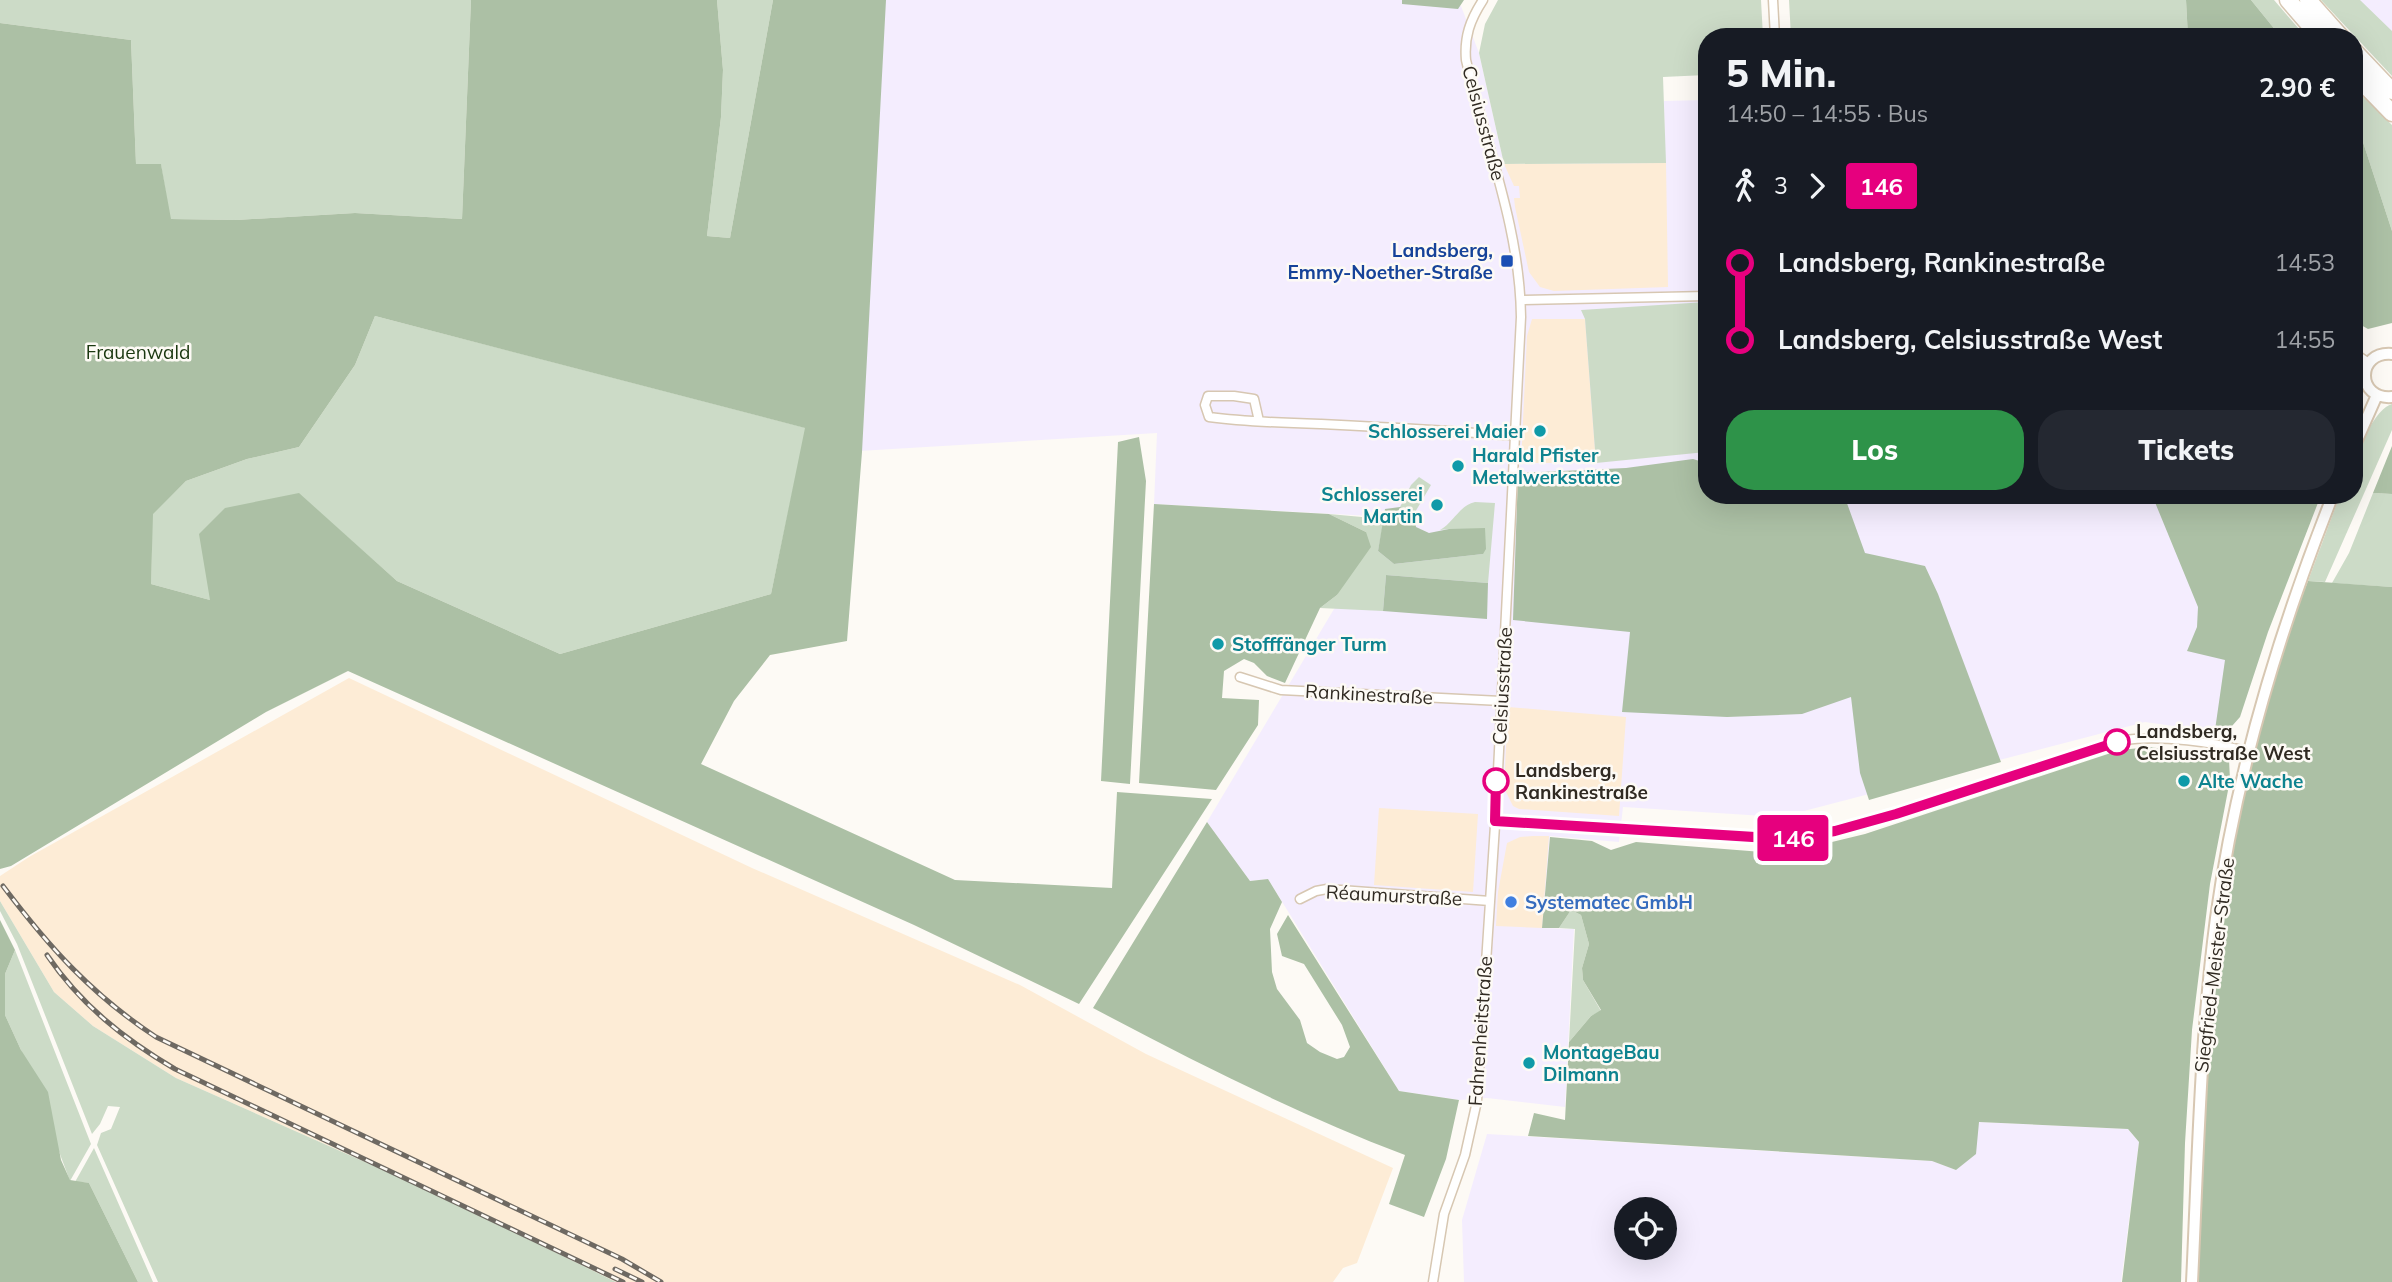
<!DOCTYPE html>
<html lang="de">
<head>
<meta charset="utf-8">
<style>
  :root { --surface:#171b24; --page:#242831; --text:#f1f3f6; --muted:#9ea1a6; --accent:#2e9349 }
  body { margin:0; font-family:Mulish,sans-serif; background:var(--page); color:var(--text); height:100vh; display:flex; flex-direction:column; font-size:26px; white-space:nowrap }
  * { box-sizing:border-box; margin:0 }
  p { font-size:23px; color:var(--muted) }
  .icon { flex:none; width:38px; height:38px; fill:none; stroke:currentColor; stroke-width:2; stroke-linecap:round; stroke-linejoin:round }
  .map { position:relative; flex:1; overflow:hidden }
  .sheet { position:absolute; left:1698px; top:28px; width:665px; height:476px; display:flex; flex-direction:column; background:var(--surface); border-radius:28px; box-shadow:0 7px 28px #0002 }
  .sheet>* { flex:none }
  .badge { padding:0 14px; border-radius:5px; font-size:24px; line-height:46px }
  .tools { position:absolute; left:1614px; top:1197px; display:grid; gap:14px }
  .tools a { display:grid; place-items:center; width:63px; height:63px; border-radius:50%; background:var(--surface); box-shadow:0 7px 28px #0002; font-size:35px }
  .map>.badge { position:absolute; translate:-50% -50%; box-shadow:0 0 0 4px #fff }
  .legs { display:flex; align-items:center; gap:10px; height:77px; padding:0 28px; font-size:23px }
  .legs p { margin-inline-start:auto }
  .headline { display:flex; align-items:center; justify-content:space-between; height:119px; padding:0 28px }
  h1 { font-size:38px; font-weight:800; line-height:52px }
  .primary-button { display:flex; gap:14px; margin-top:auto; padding:14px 28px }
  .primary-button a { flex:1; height:80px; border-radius:28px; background:var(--accent); color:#fff; font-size:28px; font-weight:800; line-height:80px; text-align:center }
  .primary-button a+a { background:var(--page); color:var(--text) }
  ul { padding:0 28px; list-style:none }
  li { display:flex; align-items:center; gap:24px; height:77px; font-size:26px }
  li i { display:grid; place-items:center; width:10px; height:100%; margin:0 9px; background:currentColor }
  li i::after { content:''; width:18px; height:18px; margin:-9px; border:5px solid; border-radius:50%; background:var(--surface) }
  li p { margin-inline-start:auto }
  li:first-child i { background:linear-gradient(#0000 50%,currentColor 0) }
  li:last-child i { background:linear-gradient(currentColor 50%,#0000 0) }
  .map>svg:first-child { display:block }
  .commercial { fill:#f4edfe; fill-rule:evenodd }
  .built { fill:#fdecd6 }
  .green { fill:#ccdbc7 }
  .forest { fill:#acc0a5; fill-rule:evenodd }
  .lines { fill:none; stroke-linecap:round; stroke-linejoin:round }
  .minor-casing { stroke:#d7c7b2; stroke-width:11 }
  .tertiary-casing { stroke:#d7c7b2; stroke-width:14 }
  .motorway-casing { stroke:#d7c7b2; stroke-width:19 }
  .minor { stroke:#fff; stroke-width:8 }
  .tertiary { stroke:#fff; stroke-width:10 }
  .motorway { stroke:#fff; stroke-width:16 }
  .rail-casing { stroke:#6e6962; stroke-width:5 }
  .rail { stroke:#fdfaf5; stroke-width:2.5; stroke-dasharray:8; stroke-linecap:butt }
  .line-1-casing { stroke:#fff; stroke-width:16 }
  .line-1 { stroke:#e6007e; stroke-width:10 }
  .transit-dot { fill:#1a4fb4; stroke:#fdfaf5; stroke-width:2.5 }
  .culture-dot { fill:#0f9aa8; stroke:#fdfaf5; stroke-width:2.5 }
  .stop-1-dot { fill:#fff; stroke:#e6007e; stroke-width:3.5 }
  .shop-dot { fill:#3f7fe0; stroke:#fdfaf5; stroke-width:2.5 }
  .labels { text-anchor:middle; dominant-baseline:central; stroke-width:5; stroke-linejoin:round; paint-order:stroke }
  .street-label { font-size:19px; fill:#302a22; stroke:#fdfaf5 }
  .transit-label { font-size:19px; font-weight:bold; fill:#164399; stroke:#fdfaf5; text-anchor:end }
  .park-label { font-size:19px; fill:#1b3810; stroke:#fdfaf5 }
  .culture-label { font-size:19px; font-weight:bold; fill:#0d838f; stroke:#fdfaf5; text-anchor:start }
  .stop-label { font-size:19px; font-weight:bold; fill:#302a22; stroke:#fdfaf5; text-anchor:start }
  .shop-label { font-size:19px; font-weight:bold; fill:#366cbe; stroke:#fdfaf5; text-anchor:start }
</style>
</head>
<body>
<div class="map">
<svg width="2392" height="1282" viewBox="0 0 2392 1282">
  <rect width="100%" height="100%" fill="#fdfaf5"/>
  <!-- commercial -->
  <path class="commercial" d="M882 0H1406L1461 6 1479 53 1504 164 1665 163 1664 101 1706 100V495H2237L2223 733 2145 722 1781 817 1623 807 1619 842 1550 836 1542 928 1574 929 1565 1107 1487 1098 1459 1100 1399 1091 1268 879 1250 881 1207 822 1371 547V516L1154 504 1157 433 859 451Z
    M2359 0H2392V32Z
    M1978 1122 2128 1129 2139 1142 2121 1282H1464L1462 1220 1487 1134 1932 1161 1956 1170ZM1626 1209H1664V1248H1626Z"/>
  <!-- built -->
  <path class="built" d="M1666 163 1668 287 1554 291 1540 287 1529 272 1515 207 1514 198H1520L1519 186H1514L1504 164Z
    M1532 319H1585L1596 463H1521L1527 336Z
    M349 678 752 868 1020 985 1146 1054 1393 1168 1357 1263 1343 1268 1333 1282H616L428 1190 176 1078 93 1026 54 992 0 901V876L29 857Z
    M1508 707 1626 717 1619 816 1519 809 1513 806 1504 788Z
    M1379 808 1478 814 1473 892 1374 885Z
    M1533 836H1549L1542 928 1496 926 1498 892 1507 843 1520 837Z"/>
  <!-- green -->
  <path class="green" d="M0 0H471L462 219 355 213 237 220 170 219 161 165 136 164 131 40 0 23Z
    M717 0H773L730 238 707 236 721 117 723 70Z
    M1498 0H1761L1763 37H1706V75L1663 77 1666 163 1504 164 1479 53 1485 24Z
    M1789 0H2186L2188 37H1791Z
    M2251 0H2274L2306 37H2281Z
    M2321 0H2360L2392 31V76Z
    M2354 88 2392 125V231L2361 136 2354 127Z
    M1706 302V452L1596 463 1585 319 1581 310Z
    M375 316 806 428 771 594 560 654 397 581 299 494 210 600 151 584 152 514 186 481 247 459 299 447 355 365Z
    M2392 404V430L2325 582 2308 581 2340 495H2354C2354 485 2352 472 2355 462 2359 446 2376 408 2392 404Z
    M1419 477 1431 485 1414 514 1400 507 1411 485Z
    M2373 493 2392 494V587L2332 583 2349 553Z
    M1475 502 1495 503 1488 583 1386 575 1383 611 1320 608 1337 595 1366 532 1329 514 1384 519 1378 551 1394 564 1483 554 1449 529 1440 530C1454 522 1460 505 1475 502Z
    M0 901 54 992 93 1026 176 1078 428 1190 616 1282H158L97 1145 101 1133 111 1129 120 1107 108 1106 100 1124 92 1134 17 944 0 911Z
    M1571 910 1581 915 1589 944 1582 968 1583 980 1601 1011 1591 1016 1569 1042 1575 929 1559 928Z
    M15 950 91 1144 70 1181 21 1050 5 1015V974Z
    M94 1148 153 1282H138L89 1183 75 1182Z"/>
  <!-- forest -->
  <path class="forest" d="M471 0H717L723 70 721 117 707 236 730 238 773 0H886L862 452 847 641 770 655 734 701 701 764 955 880 1112 888 1117 792 1212 799 1079 1004 914 925 348 671 266 712 11 866 0 869V23L131 40 136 164H161L171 219 237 220 355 213 462 219ZM375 316 805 428 771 594 560 654 397 581 299 493 225 508 199 534 210 600 151 584 153 514 186 481 247 459 299 447 355 365Z
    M1402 0H1464L1458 9 1402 4Z
    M2186 0H2251L2281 37H2188Z
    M2354 127 2361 136 2392 231V323L2368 329 2354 321Z
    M1139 437 1146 481 1130 784 1101 781 1118 442Z
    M2392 446V494L2373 493Z
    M1693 459 1706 463V495H1844L1865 553 1925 566 1938 594 2001 762 1869 800 1860 773 1851 697 1802 714 1727 717 1622 712 1630 632 1513 620 1518 473 1626 468Z
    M2152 495H2321L2268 632 2240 717 2232 726 2215 730 2225 660 2187 651 2197 627 2198 607Z
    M1154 504 1329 514 1366 532 1371 547 1337 595 1320 608 1285 683 1267 676 1254 663 1244 659 1224 671 1222 698 1259 700 1258 725 1216 790 1139 783Z
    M1400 507 1414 514 1416 527 1429 533 1449 529 1485 528 1486 549 1483 554 1394 564 1378 551 1385 509Z
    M1386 575 1488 583 1487 619 1383 611Z
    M2308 581 2392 587V1282H2196L2208 1034 2231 857 2255 736 2288 632Z
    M2150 747 2229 759 2230 780 2210 884 2192 1030 2185 1143 2181 1282H2122L2139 1142 2128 1129 1979 1122 1976 1154 1956 1170 1932 1161 1528 1136 1534 1113 1565 1120 1569 1042 1591 1016 1601 1010 1583 980 1582 968 1589 944 1581 915 1571 910 1559 928H1542L1550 837 1592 841 1611 850 1636 842 1762 852 1803 849 1865 834 2120 750Z
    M1207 822 1250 881 1268 879 1282 902 1270 929 1272 972 1277 989 1300 1020 1307 1043 1320 1052 1337 1059 1344 1057 1350 1047 1342 1025 1304 964 1282 956 1277 934 1288 915 1399 1091 1459 1100 1446 1159 1424 1217 1389 1204 1405 1155C1297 1114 1195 1062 1093 1008Z
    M0 920 15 950 5 974V1015L21 1050 48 1092 61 1160 70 1180 89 1183 138 1282H0Z"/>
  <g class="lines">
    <!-- minor casing -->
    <g class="minor-casing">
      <path id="minor" d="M1773 0 1775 37
        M1521 300 1706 296
        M2354 353 2369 363
        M1259 421 1254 399 1234 396H1208L1205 405 1209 417C1246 422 1284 423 1321 424 1382 427 1443 430 1503 435H1514
        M1240 677 1281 690 1501 701
        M1495 821 1786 839 1835 831 1896 814 2124 740C2161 735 2214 742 2250 752
        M1300 899 1316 891 1327 889 1490 901
        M1433 1282 1444 1214 1465 1155 1477 1101 1496 810 1521 317C1520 228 1486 145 1466 60 1464 37 1470 20 1483 0"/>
    </g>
    <!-- tertiary casing -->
    <g class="tertiary-casing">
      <path id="tertiary" d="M2392 354C2356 351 2356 400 2392 397
        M2354 447 2377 395
        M2192 1282C2198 1160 2200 1039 2216 918 2236 773 2279 631 2333 495"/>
    </g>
    <!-- motorway casing -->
    <g class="motorway-casing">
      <path id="motorway" d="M2288 0 2320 37
        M2308 0 2341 37
        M2354 51 2392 91
        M2354 74 2392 113"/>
    </g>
    <!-- minor -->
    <use href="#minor" class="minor"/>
    <!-- tertiary -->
    <use href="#tertiary" class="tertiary"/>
    <!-- motorway -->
    <use href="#motorway" class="motorway"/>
    <!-- rail casing -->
    <g class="rail-casing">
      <path id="rail" d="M3 886C49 947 92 995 156 1037L622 1259 661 1282
        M47 955C81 1005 124 1039 175 1069L623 1282
        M615 1269 642 1282"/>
    </g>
    <!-- rail -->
    <use href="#rail" class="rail"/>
  </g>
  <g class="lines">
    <!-- line-1 casing -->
    <g class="line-1-casing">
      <path id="line-1" d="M1496 781 1495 821 1786 839 1835 831 1896 814 2117 742"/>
    </g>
    <!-- line-1 -->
    <use href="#line-1" class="line-1"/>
  </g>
  <!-- markers -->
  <rect class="transit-dot" x="1500" y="254" width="14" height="14" rx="3.5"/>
  <g class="culture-dot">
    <circle cx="1540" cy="431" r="7"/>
    <circle cx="1458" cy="466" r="7"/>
    <circle cx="1437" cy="505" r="7"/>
    <circle cx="1218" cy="644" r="7"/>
    <circle cx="2184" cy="781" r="7"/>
    <circle cx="1529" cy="1063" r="7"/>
  </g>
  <g class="stop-1-dot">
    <circle cx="2117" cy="742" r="12"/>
    <circle cx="1496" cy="781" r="12"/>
  </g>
  <circle class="shop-dot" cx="1511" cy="902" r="7"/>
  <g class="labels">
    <!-- street labels -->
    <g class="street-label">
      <text transform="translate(1484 123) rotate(75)">Celsiusstraße</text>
      <text transform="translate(1502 686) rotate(-87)">Celsiusstraße</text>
      <text transform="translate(1369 694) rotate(3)">Rankinestraße</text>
      <text transform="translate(1394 895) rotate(3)">Réaumurstraße</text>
      <text transform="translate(2214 965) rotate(-83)">Siegfried-Meister-Straße</text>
      <text transform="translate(1480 1031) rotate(-86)">Fahrenheitstraße</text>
    </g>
    <!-- transit labels -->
    <g class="transit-label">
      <text x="1493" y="250">Landsberg,<tspan x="1493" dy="22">Emmy-Noether-Straße</tspan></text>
    </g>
    <!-- park labels -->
    <g class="park-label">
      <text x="138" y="352">Frauenwald</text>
    </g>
    <!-- culture labels -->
    <g class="culture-label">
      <text x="1526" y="431" text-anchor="end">Schlosserei Maier</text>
      <text x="1472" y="455">Harald Pfister<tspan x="1472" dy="22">Metalwerkstätte</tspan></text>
      <text x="1423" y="494" text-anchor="end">Schlosserei<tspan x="1423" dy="22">Martin</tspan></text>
      <text x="1232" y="644">Stofffänger Turm</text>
      <text x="2198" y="781">Alte Wache</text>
      <text x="1543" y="1052">MontageBau<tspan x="1543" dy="22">Dilmann</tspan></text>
    </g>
    <!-- stop labels -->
    <g class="stop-label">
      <text x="2136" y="731">Landsberg,<tspan x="2136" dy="22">Celsiusstraße West</tspan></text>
      <text x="1515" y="770">Landsberg,<tspan x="1515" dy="22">Rankinestraße</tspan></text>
    </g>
    <!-- shop labels -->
    <g class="shop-label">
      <text x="1525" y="902">Systematec GmbH</text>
    </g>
  </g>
</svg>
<div class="tools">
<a><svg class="icon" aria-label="locate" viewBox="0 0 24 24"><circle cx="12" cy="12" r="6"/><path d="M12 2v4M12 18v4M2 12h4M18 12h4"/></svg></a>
</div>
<b class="badge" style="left:1793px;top:838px;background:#e6007e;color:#fff">146</b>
<section class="sheet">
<div class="headline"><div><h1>5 Min.</h1><p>14:50 – 14:55 · Bus</p></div><b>2.90 €</b></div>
<div class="legs"><svg class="icon" aria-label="walk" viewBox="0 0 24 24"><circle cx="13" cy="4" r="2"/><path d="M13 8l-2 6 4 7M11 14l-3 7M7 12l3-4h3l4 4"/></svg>3<svg class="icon" aria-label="forward" viewBox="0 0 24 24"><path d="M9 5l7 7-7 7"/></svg><b class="badge" style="background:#e6007e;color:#fff">146</b></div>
<ul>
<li><i style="color:#e6007e"></i><b>Landsberg, Rankinestraße</b><p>14:53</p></li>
<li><i style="color:#e6007e"></i><b>Landsberg, Celsiusstraße West</b><p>14:55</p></li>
</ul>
<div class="primary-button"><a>Los</a><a>Tickets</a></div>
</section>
</div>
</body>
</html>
